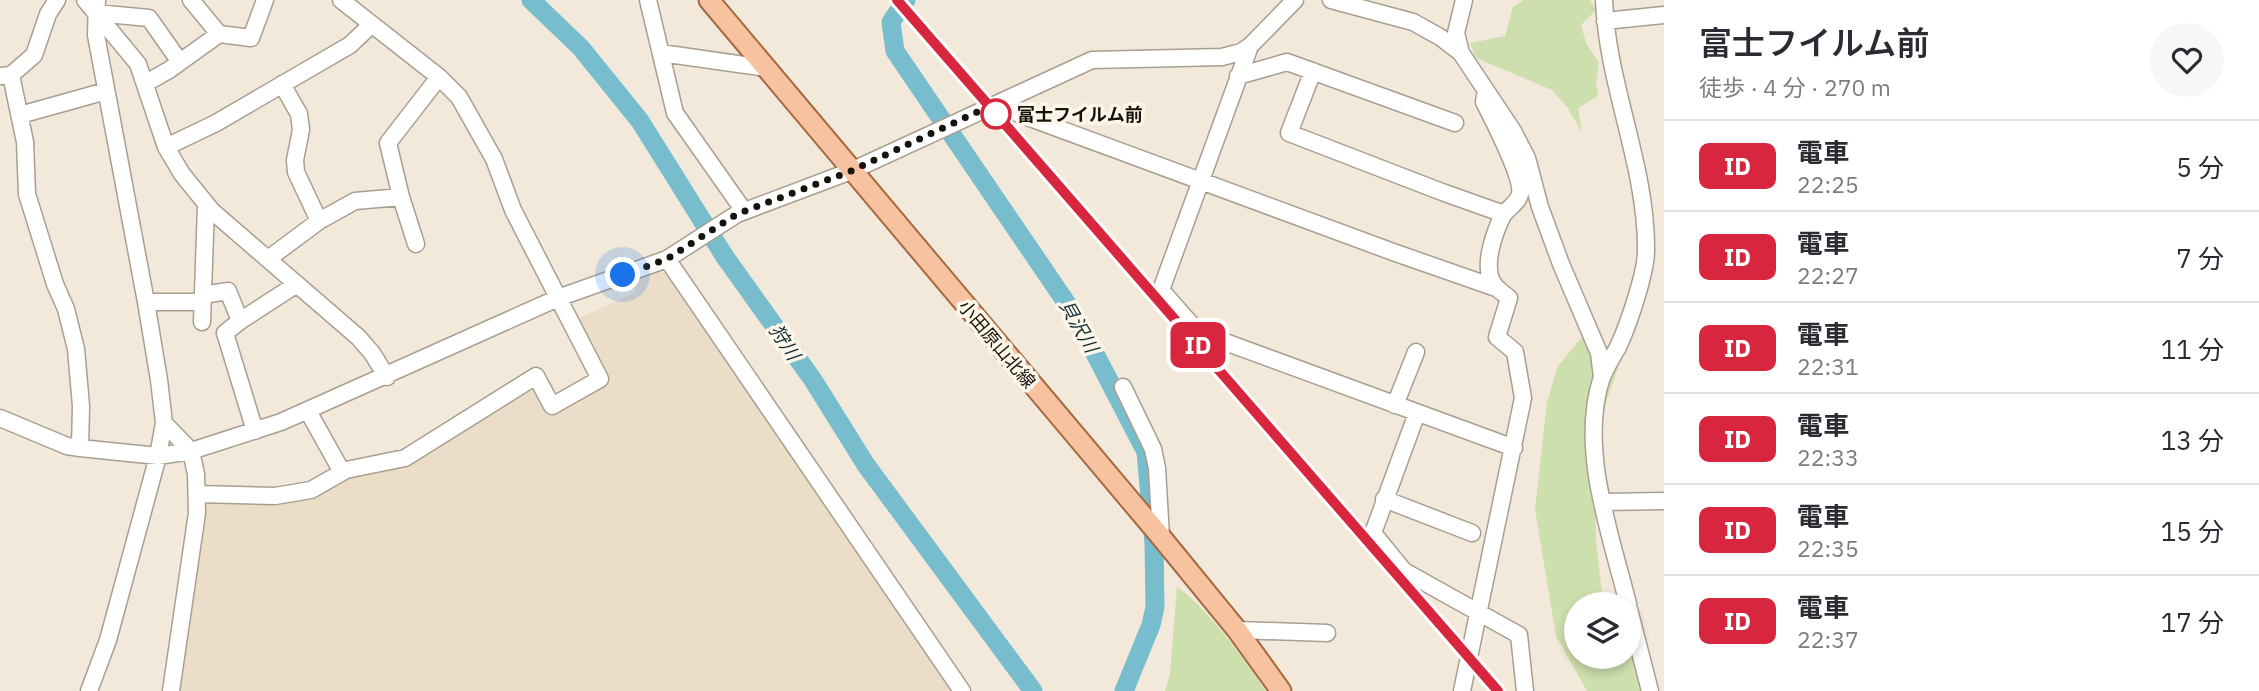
<!DOCTYPE html>
<html lang="ja">
<head>
<meta charset="utf-8">
<style>
  :root { --surface:#fff; --page:#f7f7f7; --text:#2b2b33; --muted:#7c7c81; --line:#e1e1e2 }
  body { margin:0; font-family:"IBM Plex Sans","Noto Sans JP",sans-serif; background:var(--page); color:var(--text); height:100vh; display:flex; flex-direction:column; font-size:26px; white-space:nowrap }
  * { box-sizing:border-box; margin:0 }
  p { font-size:23px; color:var(--muted) }
  .icon { flex:none; width:38px; height:38px; fill:none; stroke:currentColor; stroke-width:2; stroke-linecap:round; stroke-linejoin:round }
  .map { position:relative; flex:1; overflow:hidden }
  .drawer { display:flex; flex-direction:column; background:var(--surface); width:595px }
  .drawer>* { flex:none }
  .badge { padding:0 14px; border-radius:10px; font-size:24px; line-height:46px }
  .tools { position:absolute; left:1564px; top:592px; display:grid; gap:14px }
  .tools a { display:grid; place-items:center; width:77px; height:77px; border-radius:50%; background:var(--surface); box-shadow:0 4px 10px #0003; font-size:35px }
  .you { position:absolute; width:35px; height:35px; margin:-18px; border:5px solid #fff; border-radius:50%; background:#1a73e8; box-shadow:0 0 0 10px #1a73e833 }
  .map>.badge { position:absolute; translate:-50% -50%; box-shadow:0 0 0 4px #fff }
  .round { display:grid; place-items:center; flex:none; width:74px; height:74px; border-radius:37px; background:var(--page) }
  .head { display:flex; align-items:center; justify-content:space-between; height:119px; padding:0 35px }
  h1 { font-size:33px; font-weight:600; line-height:52px }
  ul { padding:0; list-style:none }
  li { display:flex; align-items:center; gap:21px; height:91px; padding:0 35px; border-top:2px solid var(--line) }
  li div { flex:1 }
  li b { display:block; font-size:26px }
  li em { font-style:normal }
  li .badge { min-width:77px; font-weight:700; text-align:center }
  main { display:flex; flex:1; min-height:0 }
  .map>svg:first-child { display:block }
  .built { fill:#ebddc7 }
  .green { fill:#cedfae }
  .lines { fill:none; stroke-linecap:round; stroke-linejoin:round }
  .river { stroke:#78bdce; stroke-width:19 }
  .minor-casing { stroke:#a89f90; stroke-width:19 }
  .major-casing { stroke:#a46a42; stroke-width:23 }
  .minor { stroke:#fff; stroke-width:16 }
  .major { stroke:#f7c29f; stroke-width:19 }
  .rail-casing { stroke:#767066; stroke-width:6 }
  .rail { stroke:#fff6ea; stroke-width:3.5; stroke-dasharray:10; stroke-linecap:butt }
  .line-casing { stroke:#fff; stroke-width:16 }
  .line { stroke:#d7263d; stroke-width:10 }
  .walk { stroke:#16130d; stroke-width:7; stroke-dasharray:0 12.6 }
  .stop-dot { fill:#fff; stroke:#d7263d; stroke-width:3.5 }
  .labels { text-anchor:middle; dominant-baseline:central; stroke-width:7; stroke-linejoin:round; paint-order:stroke }
  .stop-label { font-size:18px; font-weight:bold; fill:#16130d; stroke:#fff6ea; text-anchor:start }
  .street-label { font-size:18px; fill:#16130d; stroke:#fff6ea }
  .water-label { font-size:19px; font-style:italic; fill:#0f3139; stroke:#fff6ea }
</style>
</head>
<body>
<main>
<div class="map">
<svg width="1664" height="691" viewBox="0 0 1664 691">
  <rect width="100%" height="100%" fill="#f3e9da"/>
  <!-- built -->
  <path class="built" d="M657 271 669 274 951 691H175L202 499H280L343 477 408 462 531 384 549 413 610 381 578 319 636 292 629 278 633 276 635 281Z"/>
  <!-- green -->
  <path class="green" d="M1524 0H1590L1596 10 1581 25 1586 43 1599 63 1596 83 1598 96 1578 108 1582 132 1567 107 1552 90 1476 58 1470 43 1505 36 1513 7Z
    M1581 338 1610 347 1618 368 1605 405 1587 435 1595 491 1596 541 1602 593 1608 604H1577V656H1629V651L1645 691H1587L1556 636 1535 509 1547 402 1558 366Z
    M1177 587C1206 606 1246 662 1266 691H1165L1170 673Z"/>
  <g class="lines">
    <!-- river -->
    <path class="river" d="M531 0 581 48 640 121 725 257 813 380 866 465 1033 691
      M906 0 891 22 895 51 1076 317 1146 452 1154 544 1155 607 1151 625 1124 691"/>
    <!-- minor casing -->
    <g class="minor-casing">
      <path id="minor" d="M85 0 138 64 166 147 182 174 212 211 358 337 372 353 387 377
        M191 0 219 34 251 38 265 0
        M648 0 675 113 744 211
        M1331 0 1413 22 1440 37 1461 53 1513 131 1527 158 1540 207 1561 264 1599 353 1602 377
        M1604 0C1607 85 1647 166 1646 251 1646 273 1628 326 1618 347 1612 358 1605 368 1601 380 1579 450 1611 535 1628 604
        M96 13 149 18 180 62
        M1605 21 1664 15
        M1250 46 1161 290 1198 332 1514 448
        M661 53 766 68
        M1461 53 1456 33 1464 0
        M1313 71 1289 133 1442 192 1504 214
        M11 75 34 55 48 14 57 0
        M0 76 11 75 25 142 27 194 55 284 66 309 76 349 81 406 80 448
        M1238 76 1287 62 1455 123
        M146 83 169 70 219 34
        M282 84 299 114 301 130 295 160 296 172 319 221
        M995 105 1393 252 1496 288
        M20 115 106 91
        M166 147 216 123 350 45 371 25
        M416 244 401 197 388 143 439 77
        M268 259 319 221 355 201 401 197
        M667 259 962 691
        M203 295 228 291 240 321 225 333 255 431
        M146 302H202
        M240 321 297 284
        M202 322 206 205
        M1123 387 1153 449 1157 468 1161 537
        M1395 405 1416 352
        M308 411 342 472
        M1417 413 1373 533 1404 571 1519 635 1525 691
        M0 418 67 446 80 448 158 456 191 451 281 422 558 298 667 259 737 214 851 171 1092 60 1222 57 1241 52 1250 46 1295 0
        M164 423 191 451 196 474 197 513 171 691
        M197 494 275 496 311 490 346 470 405 458 536 376 552 406 600 379 513 210 494 159 459 97 439 77 341 0
        M1384 499 1472 533
        M1603 502 1664 501
        M1629 609 1650 691
        M1237 630 1327 633
        M89 691 108 640 158 456 164 423 159 380 146 302 96 35 97 0
        M1462 691 1523 398 1515 352 1497 337 1509 298C1502 292 1494 288 1491 279 1484 261 1495 231 1503 215 1508 208 1518 203 1520 194 1523 177 1493 120 1484 102L1486 91"/>
    </g>
    <!-- major casing -->
    <g class="major-casing">
      <path id="major" d="M709 0 1161 537 1237 630 1281 691"/>
    </g>
    <!-- minor -->
    <use href="#minor" class="minor"/>
    <!-- major -->
    <use href="#major" class="major"/>
    <!-- rail casing -->
    <g class="rail-casing">
      <path id="rail" d="M897 0 1498 691"/>
    </g>
    <!-- rail -->
    <use href="#rail" class="rail"/>
  </g>
  <g class="lines">
    <!-- line casing -->
    <g class="line-casing">
      <path id="line" d="M897 0 1498 691"/>
    </g>
    <!-- line -->
    <use href="#line" class="line"/>
    <!-- walk -->
    <path class="walk" d="M623 275 667 259 737 214 851 171 990 106 995 105 996 114"/>
  </g>
  <!-- markers -->
  <circle class="stop-dot" cx="996" cy="114" r="14"/>
  <g class="labels">
    <!-- stop labels -->
    <g class="stop-label">
      <text x="1017" y="114">富士フイルム前</text>
    </g>
    <!-- street labels -->
    <g class="street-label">
      <text transform="translate(997 344) rotate(50)">小田原山北線</text>
    </g>
    <!-- water labels -->
    <g class="water-label">
      <text transform="translate(1079 326) rotate(60)">貝沢川</text>
      <text transform="translate(785 342) rotate(57)">狩川</text>
    </g>
  </g>
</svg>
<div class="tools">
<a><svg class="icon" aria-label="layers" viewBox="0 0 24 24"><path d="M12 4l9 5-9 5-9-5zM3 14l9 5 9-5"/></svg></a>
</div>
<div class="you" style="left:623px;top:275px"></div>
<b class="badge" style="left:1198px;top:345px;background:#d7263d;color:#fff">ID</b>
</div>
<section class="drawer">
<div class="head"><div><h1>富士フイルム前</h1><p>徒歩 · 4 分 · 270 m</p></div><a class="round"><svg class="icon" aria-label="heart" viewBox="0 0 24 24"><path d="M12 20l-8-8c-3-5 5-10 8-4 3-6 11-1 8 4z"/></svg></a></div>
<ul>
<li><span class="badge" style="background:#d7263d;color:#fff">ID</span><div><b>電車</b><p>22:25</p></div><em>5 分</em></li>
<li><span class="badge" style="background:#d7263d;color:#fff">ID</span><div><b>電車</b><p>22:27</p></div><em>7 分</em></li>
<li><span class="badge" style="background:#d7263d;color:#fff">ID</span><div><b>電車</b><p>22:31</p></div><em>11 分</em></li>
<li><span class="badge" style="background:#d7263d;color:#fff">ID</span><div><b>電車</b><p>22:33</p></div><em>13 分</em></li>
<li><span class="badge" style="background:#d7263d;color:#fff">ID</span><div><b>電車</b><p>22:35</p></div><em>15 分</em></li>
<li><span class="badge" style="background:#d7263d;color:#fff">ID</span><div><b>電車</b><p>22:37</p></div><em>17 分</em></li>
</ul>
</section>
</main>
</body>
</html>
